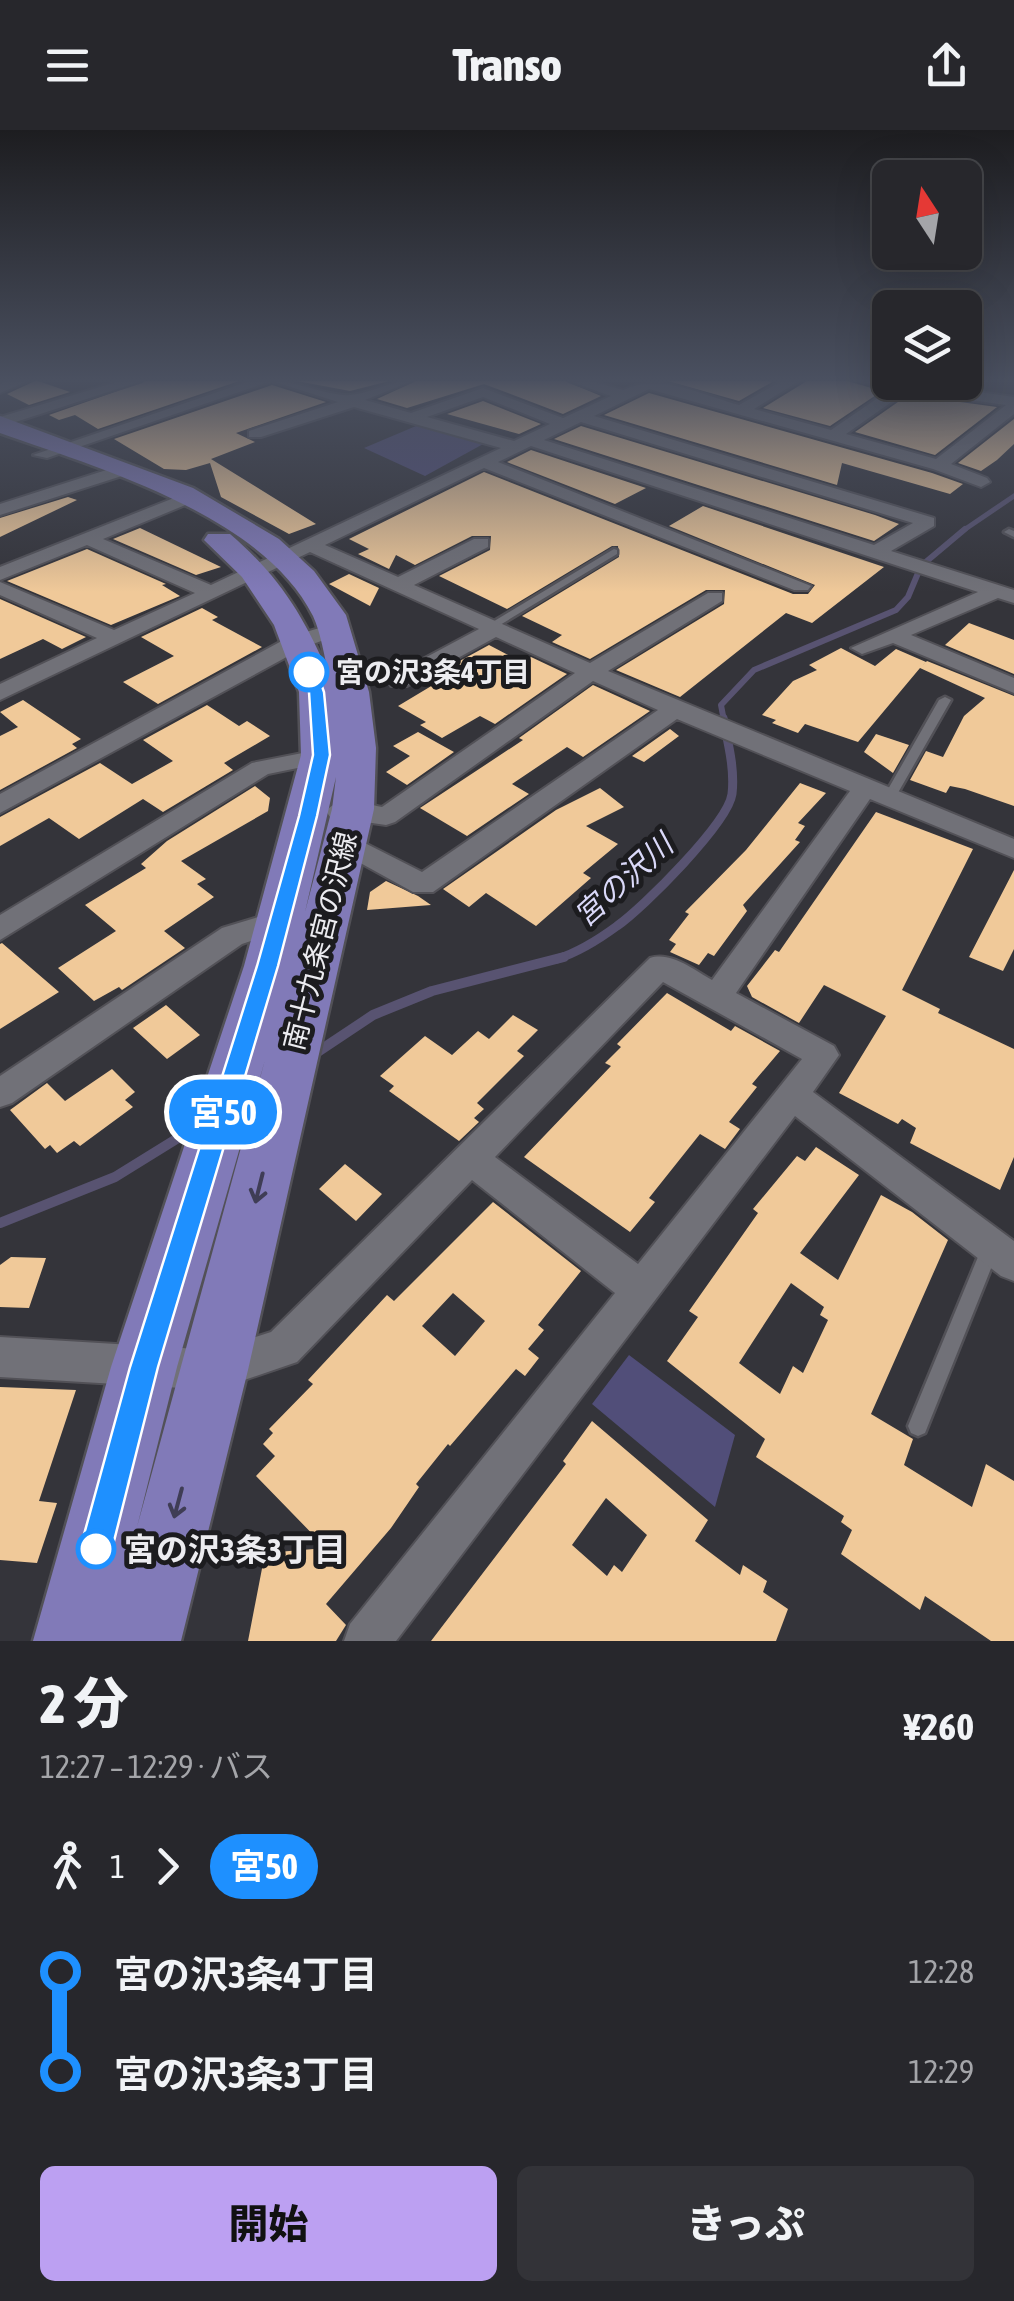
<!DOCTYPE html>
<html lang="ja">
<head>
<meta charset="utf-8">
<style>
  :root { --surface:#27272c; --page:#333338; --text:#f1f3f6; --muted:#a4a5a9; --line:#434448; --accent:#bca0f2 }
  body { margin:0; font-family:"Asap Condensed","Noto Sans JP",sans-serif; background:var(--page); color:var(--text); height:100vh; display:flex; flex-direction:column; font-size:38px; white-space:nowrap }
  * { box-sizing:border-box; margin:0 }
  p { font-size:32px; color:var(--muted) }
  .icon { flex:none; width:55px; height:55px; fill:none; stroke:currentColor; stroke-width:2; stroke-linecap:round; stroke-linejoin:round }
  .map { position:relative; height:1511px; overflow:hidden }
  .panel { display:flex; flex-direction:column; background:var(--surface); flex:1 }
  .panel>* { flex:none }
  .badge { padding:0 20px; border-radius:32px; font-size:35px; line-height:65px }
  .needle { width:65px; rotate:348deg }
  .tools { position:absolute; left:872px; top:30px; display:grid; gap:20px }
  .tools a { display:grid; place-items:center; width:110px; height:110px; border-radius:15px; background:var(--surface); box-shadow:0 10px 40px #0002,0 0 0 2px var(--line); font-size:50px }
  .map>.badge { position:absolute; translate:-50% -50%; box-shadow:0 0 0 5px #fff }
  .legs { display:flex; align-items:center; gap:15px; height:110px; padding:0 40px; font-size:32px }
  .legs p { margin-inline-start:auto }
  .head { display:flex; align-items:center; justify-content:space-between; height:170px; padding:0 40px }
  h1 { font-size:55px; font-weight:800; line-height:75px }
  .button { display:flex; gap:20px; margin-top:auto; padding:20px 40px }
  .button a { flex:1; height:115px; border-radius:15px; background:var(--accent); color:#111; font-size:40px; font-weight:800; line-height:115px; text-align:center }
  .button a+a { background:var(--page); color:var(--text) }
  ul { padding:0 40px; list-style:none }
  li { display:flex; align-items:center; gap:35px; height:100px; font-size:38px }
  li i { display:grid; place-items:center; width:15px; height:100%; margin:0 12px; background:currentColor }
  li i::after { content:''; width:25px; height:25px; margin:-12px; border:8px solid; border-radius:50%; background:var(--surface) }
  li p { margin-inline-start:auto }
  li:first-child i { background:linear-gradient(#0000 50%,currentColor 0) }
  li:last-child i { background:linear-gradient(currentColor 50%,#0000 0) }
  header { display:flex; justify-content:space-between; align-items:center; height:130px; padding:0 40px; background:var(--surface); font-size:45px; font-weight:800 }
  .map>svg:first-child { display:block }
  .green { fill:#514e79 }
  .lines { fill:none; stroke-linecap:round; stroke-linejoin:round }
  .stream-far3 { stroke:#585371; stroke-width:5 }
  .stream-far2 { stroke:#585371; stroke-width:6 }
  .stream-far1 { stroke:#585371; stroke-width:9 }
  .stream { stroke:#585371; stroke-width:10 }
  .building { fill:#f0c999; fill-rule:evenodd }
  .lane-casing { stroke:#525157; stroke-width:5 }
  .street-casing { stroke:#525157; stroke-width:4 }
  .primary-casing { stroke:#525157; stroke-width:5 }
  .lane { fill:#717178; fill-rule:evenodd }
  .street { fill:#717178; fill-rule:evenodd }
  .primary { fill:#817ab8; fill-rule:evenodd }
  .oneway { stroke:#3f3d55 }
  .line-1 { fill:#1e90ff; stroke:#fff; stroke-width:2.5 }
  .stop-1-dot { fill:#fff; stroke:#1e90ff; stroke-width:5 }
  .labels { text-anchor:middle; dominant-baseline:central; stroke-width:10; stroke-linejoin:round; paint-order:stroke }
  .stop-label { font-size:28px; font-weight:bold; fill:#ececf0; stroke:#1c1c1f; text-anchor:start }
  .street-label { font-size:28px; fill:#ececf0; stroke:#1c1c1f }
  .water-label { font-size:30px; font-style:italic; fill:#dad9f9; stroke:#1c1c1f }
  .near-stop-label { font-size:32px; font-weight:bold; fill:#ececf0; stroke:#1c1c1f; text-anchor:start }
</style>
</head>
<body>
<header><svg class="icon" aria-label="menu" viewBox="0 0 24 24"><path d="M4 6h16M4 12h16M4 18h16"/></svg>Transo<svg class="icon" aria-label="share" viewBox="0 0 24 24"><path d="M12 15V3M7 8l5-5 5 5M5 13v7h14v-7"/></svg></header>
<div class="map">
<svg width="1014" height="1511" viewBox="0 0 1014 1511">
  <rect width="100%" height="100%" fill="#34343a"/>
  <!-- green -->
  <path class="green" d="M416 296 485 313 425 346 364 318Z
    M629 1225 735 1305 715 1377 592 1274Z"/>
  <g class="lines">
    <!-- stream-far3 -->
    <path class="stream-far3" d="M961 402 1014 366"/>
    <!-- stream-far2 -->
    <path class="stream-far2" d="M724 591 721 575 754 540 896 480 908 467 921 436 965 399"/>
    <!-- stream-far1 -->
    <path class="stream-far1" d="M557 829C579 822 598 810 617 796 643 778 728 693 732 664 735 639 728 613 723 588"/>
    <!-- stream -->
    <path class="stream" d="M310 927 373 885 432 861 564 827
      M0 1093 115 1047 199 995"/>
  </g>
  <!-- building -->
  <path class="building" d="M35 251H38L70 262 29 275 7 264Z
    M146 251H239L98 299 75 285 59 290 49 285Z
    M297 251H389L350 261Z
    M416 251H565L601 266 563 284 484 254 407 278 377 269Z
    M668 251H768L772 252 739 271Z
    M807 251H847L882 261 830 296 763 278Z
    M272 255 326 272 236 303 255 312 211 329 316 394 289 404 221 367 210 333 186 340 164 339 114 309Z
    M649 263 932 343 963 354 950 364 842 333 837 355 604 285Z
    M908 265 997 277 935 325 855 302Z
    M483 271 541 294 519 304 447 284Z
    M1014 289V314L997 330 981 341 958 333Z
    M581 296 875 385 899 394 874 411 554 309Z
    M531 320 646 358 615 374 507 332Z
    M484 342 793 464H808L815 455 669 396 703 376 884 437 812 493 786 483 680 567 616 540 724 474 725 460H706L590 529 552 512 562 505 522 486 619 427 618 416H612L507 479 439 446 490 420 491 406H472L415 435 396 425 389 439 358 424 369 419 349 409Z
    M68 367 77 370 0 407V388Z
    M140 398 221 437 196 445 113 409Z
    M87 419 166 454 162 455 180 466 111 495 7 451Z
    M349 444 379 458 370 476 329 454Z
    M0 469 86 507 62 519 43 509 0 529Z
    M202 478 218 487 212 490 262 517 158 574 123 552 174 526 141 507Z
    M969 493 1014 510V544L945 515Z
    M489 515 523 533 531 527 567 544 495 594 480 586 442 608 420 595 426 592 398 576 433 555 425 550Z
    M841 518 875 536 896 519 926 532 923 535 927 531 1014 566V676L965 659 950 656 946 663 910 650 926 621 943 627 964 586 985 568 920 538 858 612 805 594 798 603 772 593 776 590 762 585 793 551 817 540 809 535Z
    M593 555 650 581 583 627 567 617 512 654 529 664 467 706 420 678 523 610 519 608Z
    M23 570 81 609 72 614 77 618 0 660V606L18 597 0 582Z
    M207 575 239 596 247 591 270 606 224 633 233 640 163 682 143 669 79 709 49 688 0 716V687L100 633 132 654 173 631 143 610Z
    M670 599 679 606 644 632 632 626Z
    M418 602 454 622 407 655 386 642 410 626 393 616Z
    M876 604 909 615 893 643 864 622Z
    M800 653 826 663 798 693 805 696 795 710 800 712 743 775 747 781 714 826 708 823 699 835 670 822 676 814 669 810 689 784 685 782 746 720Z
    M255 656 270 668 268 681 181 731 206 749 197 754 214 767 164 801 185 818 122 860 119 857 94 871 58 838 116 801 85 775 146 738 141 734 167 711Z
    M600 658 624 677 586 696 618 714 583 743 591 748 536 796 486 763 469 777 443 759 556 680Z
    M876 682 973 719 902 860 940 879 938 883 1014 919V1027L1000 1060 910 1013 916 998 902 989 898 994 839 963 886 886 824 855 799 893 752 867 747 856 775 820 779 822Z
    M1014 740V819L1003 841 969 827Z
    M386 751 418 766 431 775 367 780 370 762Z
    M2 813 59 862 0 899V814Z
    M667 863 731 901 735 896 780 921 752 954 757 957 729 992 740 999 725 1019 700 1004 649 1068 655 1072 630 1102 524 1027 611 936 605 933 621 917 617 914Z
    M166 875 200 905 167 929 133 898Z
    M513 885 538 900 517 921 524 926 477 973 484 979 474 988 479 992 459 1011 389 961 394 956 380 946 425 906 452 925 478 901 489 909Z
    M112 939 135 962 125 970 133 977 80 1016 74 1011 57 1023 50 1015 45 1019 10 980 47 953 65 971Z
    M816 1017 859 1045 800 1123 838 1150 881 1065 912 1082 948 1110 871 1284 913 1309 904 1335 972 1377 986 1334 1014 1351V1511H991L925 1466 920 1480 841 1424 852 1400 841 1392 844 1386 756 1327 765 1309 667 1231 698 1187 689 1181 758 1083 753 1079 797 1026 805 1031ZM791 1153 824 1177 820 1185 828 1190 803 1243 793 1236 780 1264 739 1233Z
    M345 1034 382 1064 356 1091 319 1059Z
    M493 1072 581 1141 538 1195 544 1200 528 1219 539 1228 525 1246 516 1239 450 1316 448 1314 416 1354 419 1357 391 1398 326 1474 346 1495 336 1511H248L265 1423 326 1418 256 1346 275 1326 263 1314 273 1303 269 1299 313 1254 308 1250 387 1165 394 1171ZM453 1163 485 1191 455 1226 422 1196Z
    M11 1127 46 1128 29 1178 0 1177V1135Z
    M0 1257 76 1260 39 1371 57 1373 37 1433 0 1430Z
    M592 1291 708 1390 695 1411 740 1445 743 1435 767 1451 763 1462 788 1479 776 1511H431L566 1334 563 1331ZM606 1368 647 1405 622 1442 614 1435 607 1446 572 1415Z"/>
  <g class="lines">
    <!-- lane casing -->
    <g class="lane-casing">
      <path id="lane" d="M1009 399 1014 401V407L1004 402Z
        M614 419 617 420V424L495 498H487L486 496Z
        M945 567 951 570 895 668 889 672 885 671 883 668 939 570Z
        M991 1107 997 1110 1000 1116 925 1303 918 1306 911 1303 908 1296 985 1110Z"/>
    </g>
    <!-- street casing -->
    <g class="street-casing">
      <path id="street" d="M8 251H28L0 263V254Z
        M120 251H142L0 297V287Z
        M250 251H271L47 328 33 325Z
        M272 251C297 251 331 267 350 265 372 263 389 251 412 251L365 270 411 283 483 258 563 288 611 266 569 251H591L623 260C660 243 697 263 739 275L782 251H799L754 279 831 300 891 259 861 251 909 252 1014 267V284L951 334 987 348 990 352 981 357 933 339 649 259 594 286 934 388V396L891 421 1014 460V473L998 468 911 505 1014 548V563L893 513 862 524 851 518 978 462 531 316 498 332 811 456 808 460H794L484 338 325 415 398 447 474 409H488V417L414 455 590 533 708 463H722V471L608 541 1014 709V728L870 669 736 863 834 916 839 925 813 962 1014 1111V1151L1001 1146 795 986 396 1511H344L350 1494 615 1163 472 1050 297 1232 215 1260 0 1247V1207L215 1220 271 1202 650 828C671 821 694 840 712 850L850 661 677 589 433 762H413L335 719 331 713 335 707H353L422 742 658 580 593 551 395 692 386 695 330 687 326 681C340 665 363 673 382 677L575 543 496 507 407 556H391L388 551 391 546 479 499 310 422 0 570V554L97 508 0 465V452L114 500 195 463 87 415 0 450V437L189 362 195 363V371L103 409 211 455 501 318 354 277 261 307H249V301L338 272ZM907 261 1006 275 936 329 846 304ZM483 267 550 294 514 311 427 287ZM581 292 913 393 874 415 544 310ZM663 852 802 929 638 1134 495 1027Z
        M122 335 130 340 128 344 0 385V374Z
        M333 494 340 496 343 500 340 504 305 517 0 683V664L289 507Z
        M333 617 345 624 342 629 268 644 0 810V785L252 633Z
        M288 778 298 781 302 788 298 795 242 814 12 973 0 977V946L222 798Z"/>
    </g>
    <!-- primary casing -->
    <g class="primary-casing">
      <path id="primary" d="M0 286 193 358 279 409 314 441 346 485 369 562 376 618 374 679 248 1240 181 1511H33L111 1237 244 836 301 625 299 562 274 495 242 447 204 410 208 404H230C279 446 304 486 329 545 324 526 321 503 313 486 262 385 99 338 0 303ZM336 647 332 679 305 782ZM265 930 137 1397 177 1237Z"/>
    </g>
    <!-- lane -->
    <use href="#lane" class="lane"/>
    <!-- street -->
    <use href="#street" class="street"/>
    <!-- primary -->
    <use href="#primary" class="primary"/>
  </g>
  <!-- one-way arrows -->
  <defs><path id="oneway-shaft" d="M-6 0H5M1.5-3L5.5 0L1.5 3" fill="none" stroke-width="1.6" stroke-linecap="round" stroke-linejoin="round" transform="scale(2.5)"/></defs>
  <g class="oneway">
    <use href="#oneway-shaft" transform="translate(259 1058) rotate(104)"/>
    <use href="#oneway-shaft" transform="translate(178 1373) rotate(105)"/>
  </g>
  <!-- sky -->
  <linearGradient id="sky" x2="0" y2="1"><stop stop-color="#1d1d20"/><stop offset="0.54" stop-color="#4a5060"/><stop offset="1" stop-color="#4a5060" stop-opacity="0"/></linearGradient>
  <rect width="1014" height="462" fill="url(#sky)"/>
  <!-- line-1 -->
  <path class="line-1" d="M309 537 317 542 324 562 330 625 317 686 278 836 158 1237 112 1419 107 1430 96 1435 85 1430 80 1419 130 1237 257 836 299 686 313 625 309 562 301 542Z"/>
  <!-- markers -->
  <g class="stop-1-dot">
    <circle cx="309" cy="542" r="18"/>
    <circle cx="96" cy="1419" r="18"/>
  </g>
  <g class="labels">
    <!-- stop labels -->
    <g class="stop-label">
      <text x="336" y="542">宮の沢3条4丁目</text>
    </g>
    <!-- street labels -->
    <g class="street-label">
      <text transform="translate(320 811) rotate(-76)">南十九条宮の沢線</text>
    </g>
    <!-- water labels -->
    <g class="water-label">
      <text transform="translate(623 750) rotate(-42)">宮の沢川</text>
    </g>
    <!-- near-stop labels -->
    <g class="near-stop-label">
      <text x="124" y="1419">宮の沢3条3丁目</text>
    </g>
  </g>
</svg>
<div class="tools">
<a><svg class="needle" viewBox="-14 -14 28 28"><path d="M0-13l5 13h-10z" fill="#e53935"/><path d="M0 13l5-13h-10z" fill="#a4a5a9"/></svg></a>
<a><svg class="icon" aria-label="layers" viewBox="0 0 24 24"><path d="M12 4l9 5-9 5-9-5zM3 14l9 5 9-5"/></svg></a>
</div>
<b class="badge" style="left:223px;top:982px;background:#1e90ff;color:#fff">宮50</b>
</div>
<section class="panel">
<div class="head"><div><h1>2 分</h1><p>12:27 – 12:29 · バス</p></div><b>¥260</b></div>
<div class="legs"><svg class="icon" aria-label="walk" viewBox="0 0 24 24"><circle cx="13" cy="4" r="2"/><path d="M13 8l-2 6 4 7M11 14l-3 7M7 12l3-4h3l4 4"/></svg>1<svg class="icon" aria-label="forward" viewBox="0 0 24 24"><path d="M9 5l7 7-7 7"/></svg><b class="badge" style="background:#1e90ff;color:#fff">宮50</b></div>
<ul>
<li><i style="color:#1e90ff"></i><b>宮の沢3条4丁目</b><p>12:28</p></li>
<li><i style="color:#1e90ff"></i><b>宮の沢3条3丁目</b><p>12:29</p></li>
</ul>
<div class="button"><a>開始</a><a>きっぷ</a></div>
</section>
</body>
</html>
